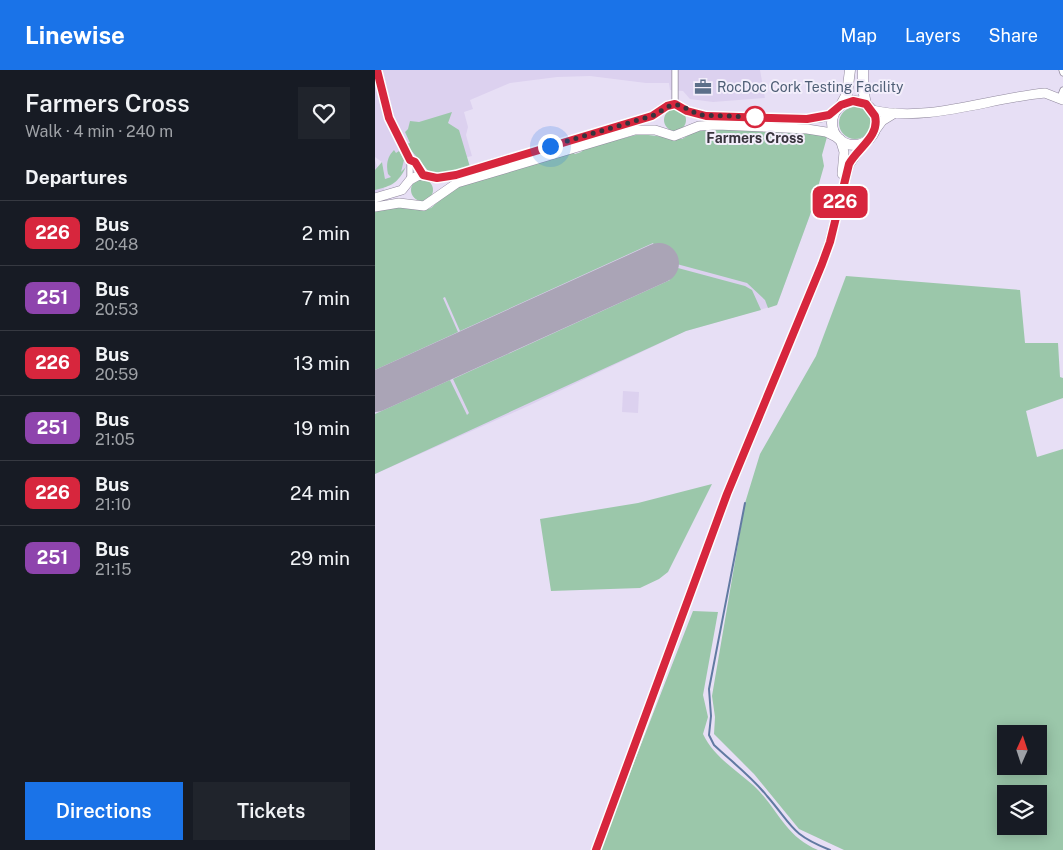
<!DOCTYPE html>
<html lang="en">
<head>
<meta charset="utf-8">
<style>
  :root { --surface:#171b24; --page:#20242c; --text:#f1f3f6; --muted:#9ea1a6; --line:#363941; --accent:#1a73e8 }
  body { margin:0; font-family:"Public Sans",sans-serif; background:var(--page); color:var(--text); height:100vh; display:flex; flex-direction:column; font-size:19px; white-space:nowrap }
  * { box-sizing:border-box; margin:0 }
  p { font-size:16px; color:var(--muted) }
  .icon { flex:none; width:28px; height:28px; fill:none; stroke:currentColor; stroke-width:2; stroke-linecap:round; stroke-linejoin:round }
  .map { position:relative; flex:1; overflow:hidden }
  .details { display:flex; flex-direction:column; background:var(--surface); width:375px }
  .details>* { flex:none }
  .badge { padding:0 10px; border-radius:8px; font-size:18px; line-height:32px }
  .needle { width:32px; rotate:3deg }
  .tools { position:absolute; left:622px; top:655px; display:grid; gap:10px }
  .tools a { display:grid; place-items:center; width:50px; height:50px; border-radius:0px; background:var(--surface); box-shadow:0 2px 12px #0003; font-size:25px }
  .you { position:absolute; width:25px; height:25px; margin:-12px; border:4px solid #fff; border-radius:50%; background:#1a73e8; box-shadow:0 0 0 8px #1a73e833 }
  .map>.badge { position:absolute; translate:-50% -50%; box-shadow:0 0 0 2px #fff }
  h2 { padding:0 25px; font-size:19px; line-height:45px }
  .round { display:grid; place-items:center; flex:none; width:52px; height:52px; border-radius:0px; background:var(--page) }
  .overview { display:flex; align-items:center; justify-content:space-between; height:85px; padding:0 25px }
  h1 { font-size:24px; font-weight:600; line-height:38px }
  .action { display:flex; gap:10px; margin-top:auto; padding:10px 25px }
  .action a { flex:1; height:58px; border-radius:0px; background:var(--accent); color:#fff; font-size:20px; font-weight:600; line-height:58px; text-align:center }
  .action a+a { background:var(--page); color:var(--text) }
  ul { padding:0; list-style:none }
  li { display:flex; align-items:center; gap:15px; height:65px; padding:0 25px; border-top:1px solid var(--line) }
  li div { flex:1 }
  li b { display:block; font-size:19px }
  li em { font-style:normal }
  li .badge { min-width:55px; font-weight:700; text-align:center }
  header { display:flex; align-items:center; gap:30px; box-sizing:border-box; height:70px; padding:0 25px; background:var(--accent); color:#fff }
  header strong { font-size:24px }
  nav { display:flex; gap:28px; margin-inline-start:auto; font-size:18px }
  main { display:flex; flex:1; min-height:0 }
  .map>svg:first-child { display:block }
  .built { fill:#dcd1ef }
  .green { fill:#9bc7aa; fill-rule:evenodd }
  .lines { fill:none; stroke-linecap:round; stroke-linejoin:round }
  .stream { stroke:#617aa2; stroke-width:2 }
  .runway { stroke:#aaa4b6; stroke-width:40 }
  .street-casing { stroke:#91899e; stroke-width:7 }
  .secondary-casing { stroke:#91899e; stroke-width:10 }
  .highway-casing { stroke:#91899e; stroke-width:11 }
  .street { stroke:#fff; stroke-width:5.5 }
  .secondary { stroke:#fff; stroke-width:9 }
  .highway { stroke:#fff; stroke-width:10 }
  .line-casing { stroke:#fff; stroke-width:11 }
  .line { stroke:#d7263d; stroke-width:8 }
  .walk { stroke:#37333c; stroke-width:5; stroke-dasharray:0 9 }
  .stop-dot { fill:#fff; stroke:#d7263d; stroke-width:2.5 }
  .labels { text-anchor:middle; dominant-baseline:central; stroke-width:4; stroke-linejoin:round; paint-order:stroke }
  .service-label { font-size:14px; fill:#4e5e75; stroke:#f3eefb; text-anchor:start }
  .stop-label { font-size:14px; font-weight:bold; fill:#37333c; stroke:#f3eefb }
</style>
</head>
<body>
<header>
<strong>Linewise</strong>
<nav><a>Map</a><a>Layers</a><a>Share</a></nav>
</header>
<main>
<section class="details">
<div class="overview"><div><h1>Farmers Cross</h1><p>Walk · 4 min · 240 m</p></div><a class="round"><svg class="icon" aria-label="heart" viewBox="0 0 24 24"><path d="M12 20l-8-8c-3-5 5-10 8-4 3-6 11-1 8 4z"/></svg></a></div>
<h2>Departures</h2>
<ul>
<li><span class="badge" style="background:#d7263d;color:#fff">226</span><div><b>Bus</b><p>20:48</p></div><em>2 min</em></li>
<li><span class="badge" style="background:#8e44ad;color:#fff">251</span><div><b>Bus</b><p>20:53</p></div><em>7 min</em></li>
<li><span class="badge" style="background:#d7263d;color:#fff">226</span><div><b>Bus</b><p>20:59</p></div><em>13 min</em></li>
<li><span class="badge" style="background:#8e44ad;color:#fff">251</span><div><b>Bus</b><p>21:05</p></div><em>19 min</em></li>
<li><span class="badge" style="background:#d7263d;color:#fff">226</span><div><b>Bus</b><p>21:10</p></div><em>24 min</em></li>
<li><span class="badge" style="background:#8e44ad;color:#fff">251</span><div><b>Bus</b><p>21:15</p></div><em>29 min</em></li>
</ul>
<div class="action"><a>Directions</a><a>Tickets</a></div>
</section>
<div class="map">
<svg width="688" height="780" viewBox="0 0 688 780">
  <rect width="100%" height="100%" fill="#e7dff5"/>
  <!-- built -->
  <path class="built" d="M0 0H385L390 28 338 32 315 29 308 21 295 20 294 13H271L215 6 182 7 135 13 95 30 98 39 89 42 93 57 91 65 97 86 62 94 47 90 31 97 25 104 10 109 7 92 0 87Z
    M0 90 29 180 435 145 402 235 311 261 153 336 0 404Z
    M248 321 264 322 263 343 247 342Z"/>
  <!-- green -->
  <path class="green" d="M464 53a16 16 0 1 1 32 0a16 16 0 1 1-32 0Z
    M289 50a11 11 0 1 1 22 0a11 11 0 1 1-22 0Z
    M77 42 73 53 84 60 95 97 64 104 54 102 31 74 35 73 30 62 33 59 35 51 44 52Z
    M336 58 432 62 452 67 447 85 449 96 435 145 402 235 393 238 390 230 372 213 287 190 278 173 85 261 70 227 68 228 83 262 0 300V140L21 137 48 140 56 138 75 121 89 115 197 82 200 84 206 82 210 78 265 64 307 69 319 62Z
    M19 80 21 83 24 81 29 90 26 102 31 97C23 113 17 116 0 120V100L7 92 10 109 16 107 13 104C11 95 12 87 19 80Z
    M36 120a11 11 0 1 1 22 0a11 11 0 1 1-22 0Z
    M288 194 370 216 377 220 386 240 311 261 0 404V344L75 310 92 345 94 343 78 309 295 210Z
    M471 206 645 220 650 273H683L685 307 688 308V328L651 341 662 387 688 379V780H469L424 759 379 704 339 664 340 647 337 626 370 433 385 384 441 286ZM631 664H664V696H631ZM631 724H664V756H631Z
    M337 414 293 502 284 509 265 518 176 521 165 449 263 433Z
    M318 541 343 542 328 625 333 647 328 664C339 687 360 699 378 715 402 737 410 767 443 780H225Z"/>
  <g class="lines">
    <!-- stream -->
    <path class="stream" d="M370 433 334 619 336 646 334 665 339 675C357 692 377 707 392 726 418 756 415 764 455 780"/>
    <!-- runway -->
    <path class="runway" d="M0 322 284 193"/>
    <!-- street casing -->
    <g class="street-casing">
      <path id="street" d="M2 0 14 48 35 90V110
        M300 0V34
        M687 0 688 3
        M685 28 688 20
        M35 90 40 92 49 105"/>
    </g>
    <!-- secondary casing -->
    <g class="secondary-casing">
      <path id="secondary" d="M497 40C554 53 614 28 670 23L688 30
        M499 62 507 51 520 43
        M465 69 469 82 467 104
        M0 128 27 120 35 110 44 105 61 108 81 105 277 46 292 36 300 34 312 41 331 46 432 49 448 47 461 41
        M0 137 24 133 49 136 82 113 260 60H280L299 66 324 56 342 55 432 59 451 62 463 68
        M221 780 352 424 447 194 455 171 474 95 490 72"/>
    </g>
    <!-- highway casing -->
    <g class="highway-casing">
      <path id="highway" d="M488 0V19L491 34
        M457 53a22 22 0 1 1 44 0a22 22 0 1 1-44 0Z
        M466 35 472 24 475 0"/>
    </g>
    <!-- street -->
    <use href="#street" class="street"/>
    <!-- secondary -->
    <use href="#secondary" class="secondary"/>
    <!-- highway -->
    <use href="#highway" class="highway"/>
  </g>
  <g class="lines">
    <!-- line casing -->
    <g class="line-casing">
      <path id="line" d="M2 0 14 48 35 90 40 92 48 105 62 108 81 105 277 46 292 36 300 34 312 41 331 46 432 49 454 45 466 35 478 31 491 34 500 46C505 66 483 78 474 94L455 172 447 194 352 424 221 780"/>
    </g>
    <!-- line -->
    <use href="#line" class="line"/>
    <!-- walk -->
    <path class="walk" d="M175 76 277 46 296 35H305L324 45 380 47"/>
  </g>
  <!-- icons -->
  <defs>
    <g id="office-bare" transform="scale(1.35)"><path d="M-6-3h4V-5.5h4V-3h4V5H-6ZM-1-4.5V-3h2v-1.5ZM-6 0V1H6V0Z" fill="#5c6f8a" stroke="#f3eefb" stroke-width="2.5" paint-order="stroke"/></g>
  </defs>
  <g fill-rule="evenodd">
    <use href="#office-bare" x="328" y="17"/>
  </g>
  <!-- markers -->
  <circle class="stop-dot" cx="380" cy="47" r="10"/>
  <g class="labels">
    <!-- service labels -->
    <g class="service-label">
      <text x="342" y="17">RocDoc Cork Testing Facility</text>
    </g>
    <!-- stop labels -->
    <g class="stop-label">
      <text x="380" y="68">Farmers Cross</text>
    </g>
  </g>
</svg>
<div class="tools">
<a><svg class="needle" viewBox="-14 -14 28 28"><path d="M0-13l5 13h-10z" fill="#e53935"/><path d="M0 13l5-13h-10z" fill="#9ea1a6"/></svg></a>
<a><svg class="icon" aria-label="layers" viewBox="0 0 24 24"><path d="M12 4l9 5-9 5-9-5zM3 14l9 5 9-5"/></svg></a>
</div>
<div class="you" style="left:175px;top:76px"></div>
<b class="badge" style="left:465px;top:132px;background:#d7263d;color:#fff">226</b>
</div>
</main>
</body>
</html>
